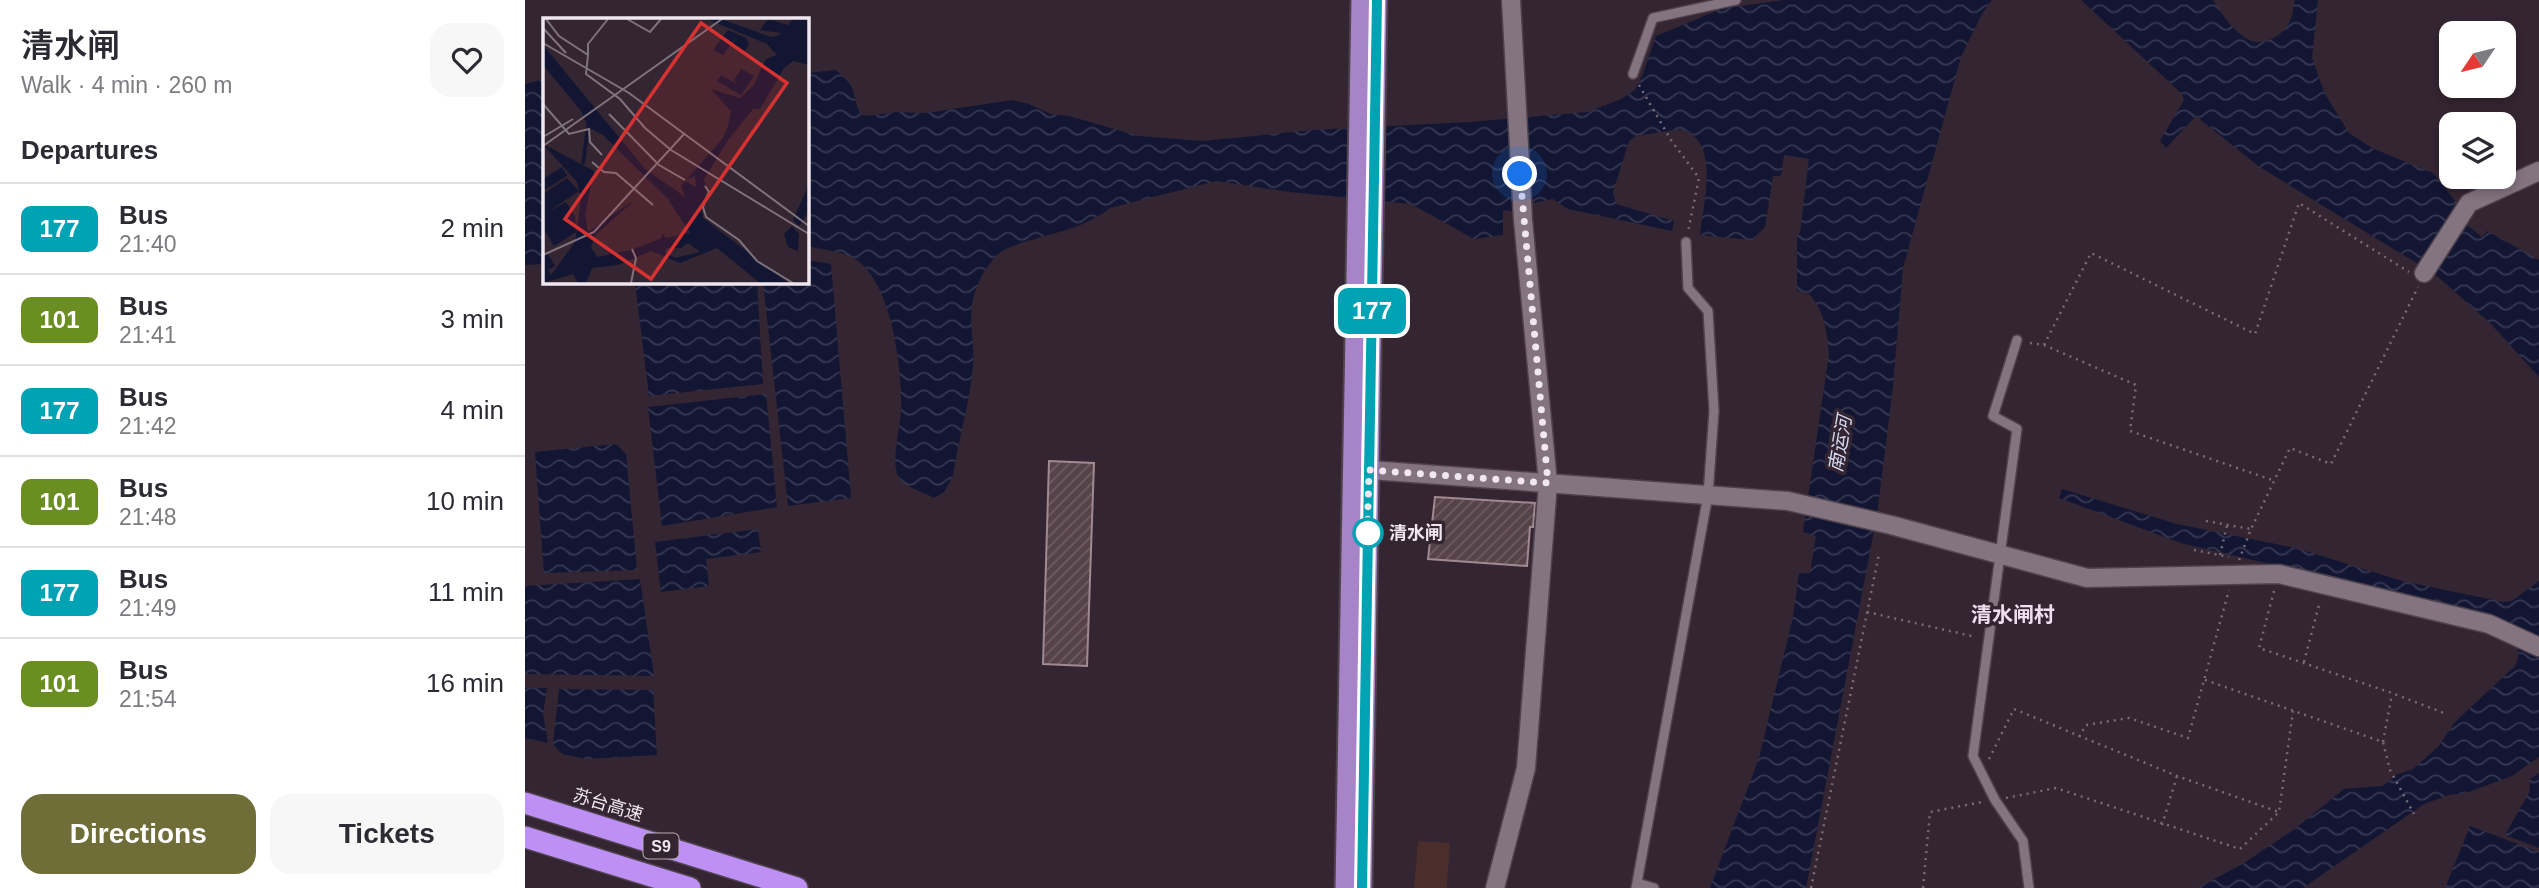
<!DOCTYPE html>
<html lang="en">
<head>
<meta charset="utf-8">
<style>
  :root { --surface:#fff; --page:#f7f7f7; --text:#2b2b33; --muted:#7c7c81; --line:#e1e1e2; --accent:#6f6d38 }
  body { margin:0; font-family:Arial,"Noto Sans SC",sans-serif; background:var(--page); color:var(--text); height:100vh; display:flex; flex-direction:column; font-size:26px; white-space:nowrap }
  * { box-sizing:border-box; margin:0 }
  p { font-size:23px; color:var(--muted) }
  .icon { flex:none; width:38px; height:38px; fill:none; stroke:currentColor; stroke-width:2; stroke-linecap:round; stroke-linejoin:round }
  .map { position:relative; flex:1; overflow:hidden }
  .side { display:flex; flex-direction:column; background:var(--surface); width:525px }
  .side>* { flex:none }
  .badge { padding:0 14px; border-radius:10px; font-size:24px; line-height:46px }
  .needle { width:46px; rotate:235deg }
  .controls { position:absolute; left:1914px; top:21px; display:grid; gap:14px }
  .controls a { display:grid; place-items:center; width:77px; height:77px; border-radius:14px; background:var(--surface); box-shadow:0 4px 10px #0003; font-size:35px }
  .you { position:absolute; width:35px; height:35px; margin:-18px; border:5px solid #fff; border-radius:50%; background:#1a73e8; box-shadow:0 0 0 10px #1a73e833 }
  .map>.badge { position:absolute; translate:-50% -50%; box-shadow:0 0 0 4px #fff }
  h2 { padding:0 21px; font-size:26px; line-height:63px }
  .round { display:grid; place-items:center; flex:none; width:74px; height:74px; border-radius:21px; background:var(--page) }
  .head { display:flex; align-items:center; justify-content:space-between; height:119px; padding:0 21px }
  h1 { font-size:33px; font-weight:600; line-height:52px }
  .cta { display:flex; gap:14px; margin-top:auto; padding:14px 21px }
  .cta a { flex:1; height:80px; border-radius:21px; background:var(--accent); color:#fff; font-size:28px; font-weight:600; line-height:80px; text-align:center }
  .cta a+a { background:var(--page); color:var(--text) }
  ul { padding:0; list-style:none }
  li { display:flex; align-items:center; gap:21px; height:91px; padding:0 21px; border-top:2px solid var(--line) }
  li div { flex:1 }
  li b { display:block; font-size:26px }
  li em { font-style:normal }
  li .badge { min-width:77px; font-weight:700; text-align:center }
  main { display:flex; flex:1; min-height:0 }
  .map>svg:first-child { display:block }
  .park { fill:#492e2c }
  .water { fill:url(#water-waves) }
  .building { fill:url(#building-hatch); stroke:#a08990; stroke-width:2 }
  .lines { fill:none; stroke-linecap:round; stroke-linejoin:round }
  .service-casing { stroke:#4e424c; stroke-width:12 }
  .minor-casing { stroke:#4e424c; stroke-width:21 }
  .primary-casing { stroke:#4e424c; stroke-width:23 }
  .motorway-casing { stroke:#4e424c; stroke-width:24 }
  .path { stroke:#786c76; stroke-width:2.5; stroke-dasharray:2 5; stroke-linecap:butt }
  .service { stroke:#847381; stroke-width:9 }
  .minor { stroke:#847381; stroke-width:18 }
  .primary { stroke:#a784c7; stroke-width:19 }
  .motorway { stroke:#be90f6; stroke-width:21 }
  .line-casing { stroke:#fff; stroke-width:16 }
  .line { stroke:#00a3b4; stroke-width:10 }
  .walk { stroke:#f0e7ef; stroke-width:7; stroke-dasharray:0 12.6 }
  .stop-dot { fill:#fff; stroke:#00a3b4; stroke-width:3.5 }
  .labels { text-anchor:middle; dominant-baseline:central; stroke-width:7; stroke-linejoin:round; paint-order:stroke }
  .shield { fill:#332531; stroke:#b7adb6; stroke-width:2 }
  .shield-label { font-size:16px; font-weight:bold; fill:#f0e7ef }
  .stop-label { font-size:18px; font-weight:bold; fill:#f0e7ef; stroke:#332531; text-anchor:start }
  .street-label { font-size:18px; fill:#f0e7ef; stroke:#332531 }
  .water-label { font-size:19px; font-style:italic; fill:#d7dcf5; stroke:#332531 }
  .quarter-label { font-size:21px; font-weight:bold; fill:#f0dded; stroke:#332531 }
  .inset-river { fill:none; stroke:#131633; stroke-width:3.5 }
  .inset-road { fill:none; stroke:#7f737d; stroke-width:2 }
  .view { fill:#d73232; fill-opacity:0.15; stroke:#d73232; stroke-width:3.5 }
  .inset-edge { fill:none; stroke:#f0e7ef; stroke-width:3.5 }
</style>
</head>
<body>
<main>
<section class="side">
<div class="head"><div><h1>清水闸</h1><p>Walk · 4 min · 260 m</p></div><a class="round"><svg class="icon" aria-label="heart" viewBox="0 0 24 24"><path d="M12 20l-8-8c-3-5 5-10 8-4 3-6 11-1 8 4z"/></svg></a></div>
<h2>Departures</h2>
<ul>
<li><span class="badge" style="background:#00a3b4;color:#fff">177</span><div><b>Bus</b><p>21:40</p></div><em>2 min</em></li>
<li><span class="badge" style="background:#6b8e23;color:#fff">101</span><div><b>Bus</b><p>21:41</p></div><em>3 min</em></li>
<li><span class="badge" style="background:#00a3b4;color:#fff">177</span><div><b>Bus</b><p>21:42</p></div><em>4 min</em></li>
<li><span class="badge" style="background:#6b8e23;color:#fff">101</span><div><b>Bus</b><p>21:48</p></div><em>10 min</em></li>
<li><span class="badge" style="background:#00a3b4;color:#fff">177</span><div><b>Bus</b><p>21:49</p></div><em>11 min</em></li>
<li><span class="badge" style="background:#6b8e23;color:#fff">101</span><div><b>Bus</b><p>21:54</p></div><em>16 min</em></li>
</ul>
<div class="cta"><a>Directions</a><a>Tickets</a></div>
</section>
<div class="map">
<svg width="2014" height="888" viewBox="0 0 2014 888">
  <defs>
    <pattern id="water-waves" width="16" height="10" patternUnits="userSpaceOnUse" patternTransform="scale(1.75)"><rect width="16" height="10" fill="#131633"/><path d="M0 5q4-4 8 0t8 0" fill="none" stroke="#363851"/></pattern>
    <pattern id="building-hatch" width="6" height="6" patternUnits="userSpaceOnUse" patternTransform="scale(1.75)"><rect width="6" height="6" fill="#564249"/><path d="M-1 1l2-2M0 6l6-6M5 7l2-2" fill="none" stroke="#6f5d64"/></pattern>
  </defs>
  <rect width="100%" height="100%" fill="#332531"/>
  <!-- park -->
  <path class="park" d="M893 841 925 843 922 888H889Z"/>
  <!-- water -->
  <path class="water" d="M1259 0H1467L1457 14 1436 57 1378 268 1368 386 1352 515 1281 888H1185L1234 758 1268 617 1274 573H1285L1291 536 1278 532 1304 354C1302 332 1300 311 1284 294L1272 291V237L1275 232 1284 159 1259 155 1256 176H1248L1240 227 1227 240 1175 235C1178 204 1196 142 1157 129L1111 136 1104 141 1088 192 1091 204 1149 221 1147 231 1043 209 1028 199 994 206 993 212 978 210V235L949 239 886 204 765 192 691 181 585 208C554 233 516 233 481 249 466 256 453 280 449 296 442 318 450 343 448 366 445 403 433 439 428 476L419 492 409 498C398 492 379 487 373 476 366 462 375 427 376 412 378 371 367 286 333 261 321 251 297 250 282 246V73L311 70C333 88 326 91 335 114L341 116 371 112 401 113 487 100 504 104 526 114 544 116 614 136 678 141 789 130 945 122 1063 112 1096 99 1110 90 1118 74 1131 36 1196 9Z
    M1556 0H1688C1697 14 1709 33 1724 40 1739 47 1759 35 1765 21 1768 15 1768 7 1770 0H1793L1787 58 1800 94 1824 133 1847 148 1908 173 1938 211 1934 219 1957 237 1962 231 2014 260V377L1966 324 1911 275 1733 166 1671 116 1641 148 1635 141 1659 100 1657 94Z
    M19 79V264L0 265V84Z
    M282 260 306 264 326 498 263 506 238 282H282Z
    M110 282H232L238 384 124 396Z
    M241 394 252 507 137 526 123 407Z
    M91 444 101 454 112 570 19 573 10 452Z
    M1537 489 1652 524 1771 548 1877 581 1978 602 1987 601 2014 581V757L1987 776 1941 793 1924 795 1899 804 1778 888H1672L1716 865 1771 828 1819 789 1858 786 1871 775 1888 769 1913 747 1930 722 1990 666 1993 658 1992 637 1783 573 1656 543 1534 498Z
    M233 529 236 552 181 559 184 586 136 592 130 542Z
    M115 579 129 676 0 674V586Z
    M0 688H22L18 714 23 743 0 738Z
    M34 689 128 690 132 755 61 759 37 754 28 744Z
    M2014 773V848L1980 835 2005 791 2004 780Z
    M1945 826 2014 852V888H1920Z"/>
  <!-- building -->
  <path class="building" d="M524 461 569 463 562 666 518 664Z
    M910 497 1010 503 1008 527H1005L1002 566 903 559Z"/>
  <g class="lines">
    <!-- service casing -->
    <g class="service-casing">
      <path id="service" d="M1108 74 1128 18 1211 0
        M1492 340 1468 416 1492 429 1448 756 1470 800 1498 841 1504 888
        M1112 883 1129 888
        M1111 888 1183 495 1189 411 1183 311 1163 288 1161 242"/>
    </g>
    <!-- minor casing -->
    <g class="minor-casing">
      <path id="minor" d="M1899 273 1944 203 2014 171
        M832 469 1263 501 1366 525 1562 578 1754 574 1964 624 2014 647
        M970 888 1001 768 1023 483 998 220 986 0"/>
    </g>
    <!-- primary casing -->
    <g class="primary-casing">
      <path id="primary" d="M820 888 836 0
        M837 888 852 0"/>
    </g>
    <!-- motorway casing -->
    <g class="motorway-casing">
      <path id="motorway" d="M0 803 272 888
        M0 837 165 888"/>
    </g>
    <!-- path -->
    <path class="path" d="M1114 85 1146 140 1174 178 1163 232
      M1505 343 1519 345 1611 385 1605 431 1750 481
      M1519 345 1566 253 1730 334 1774 203 1884 272
      M1681 521 1726 529
      M1669 550 1704 557
      M1695 555 1702 525
      M1714 560 1726 529 1765 448 1806 464 1893 287
      M1749 591 1734 648 1867 693 1919 713
      M1342 612 1451 637
      M1779 662 1795 601
      M1680 680 1858 742 1865 770 1889 814
      M1554 737 1561 725 1604 718 1663 738 1704 590
      M1858 742 1867 694
      M1464 759 1489 709 1652 776 1754 812
      M1481 798 1531 788 1715 849 1754 812 1768 711
      M1637 825 1652 776
      M1286 888 1354 554
      M1398 888 1405 812 1457 802"/>
    <!-- service -->
    <use href="#service" class="service"/>
    <!-- minor -->
    <use href="#minor" class="minor"/>
    <!-- primary -->
    <use href="#primary" class="primary"/>
    <!-- motorway -->
    <use href="#motorway" class="motorway"/>
  </g>
  <g class="lines">
    <!-- line casing -->
    <g class="line-casing">
      <path id="line" d="M837 888 852 0"/>
    </g>
    <!-- line -->
    <use href="#line" class="line"/>
    <!-- walk -->
    <path class="walk" d="M843 533 842 545 844 470 1023 483 995 174"/>
  </g>
  <!-- markers -->
  <circle class="stop-dot" cx="843" cy="533" r="14"/>
  <g class="labels">
    <!-- shield labels -->
    <rect class="shield" x="118.5" y="833.5" width="35" height="25" rx="5"/>
    <g class="shield-label">
      <text x="136" y="846">S9</text>
    </g>
    <!-- stop labels -->
    <g class="stop-label">
      <text x="864" y="533">清水闸</text>
    </g>
    <!-- street labels -->
    <g class="street-label">
      <text transform="translate(83 805) rotate(17)">苏台高速</text>
    </g>
    <!-- water labels -->
    <g class="water-label">
      <text transform="translate(1315 444) rotate(-80)">南运河</text>
    </g>
    <!-- quarter labels -->
    <g class="quarter-label">
      <text x="1488" y="614">清水闸村</text>
    </g>
  </g>
  <!-- overview -->
  <g transform="translate(18 18)">
    <rect width="266" height="266" fill="#332531"/>
    <path d="M164 1H178L228 19 234 18 238 15 217 12 225 1 245 7 240 14 250 1H266V47L250 43 241 50 217 91H210L185 122 161 161 164 173 158 190 160 200 245 265H217L174 230 137 245 108 233 75 247 49 250 43 265H35L30 256 0 265V238L5 236 12 248 5 252 8 257 32 224 38 181 34 164 0 126 51 153 42 196 45 214 93 181 52 217 48 229 54 239 88 232 119 220V215L123 220 147 215 125 181 60 117 45 109 38 93 0 47V27L102 151 142 179 138 168 142 163 153 169 152 158 144 161 180 120 185 108 188 93 168 71 197 80 211 67 223 41 234 37 224 26ZM145 225 157 234 132 240 122 234 124 230H138ZM185 12 203 20 206 26 201 34 189 26 194 17 180 37 170 32ZM198 51 211 58 198 77 174 63 178 57 196 67 191 62ZM19 149 24 158 0 173V161ZM24 160 36 173 3 195 23 184 32 198 33 214 11 228 0 210V176ZM266 166V193L256 208 250 202ZM249 208 256 216 255 233 245 229 241 216Z" fill="#131633" fill-rule="evenodd"/>
    <path class="inset-river" d="M40 146 45 107"/>
    <path class="inset-road" d="M3 1 16 18 45 37 43 56 77 81 102 110 128 132 266 216M84 1 107 14 118 1M0 10 23 35M0 25 86 75 266 208M45 37V26L65 1M0 86 26 116 46 111 47 124 59 137M66 96 116 147 142 162M0 119 30 101M0 128 179 1M49 144 61 154 73 155 110 187M162 168 166 174 160 189 163 199 196 222 214 243 250 265M0 237 51 214 142 115M88 265 93 240 89 231"/>
    <path class="view" d="M158 5 244 65 108 261 22 201Z"/>
    <rect width="266" height="266" class="inset-edge"/>
  </g>
</svg>
<div class="controls">
<a><svg class="needle" viewBox="-14 -14 28 28"><path d="M0-13l5 13h-10z" fill="#e53935"/><path d="M0 13l5-13h-10z" fill="#7c7c81"/></svg></a>
<a><svg class="icon" aria-label="layers" viewBox="0 0 24 24"><path d="M12 4l9 5-9 5-9-5zM3 14l9 5 9-5"/></svg></a>
</div>
<div class="you" style="left:995px;top:174px"></div>
<b class="badge" style="left:847px;top:311px;background:#00a3b4;color:#fff">177</b>
</div>
</main>
</body>
</html>
